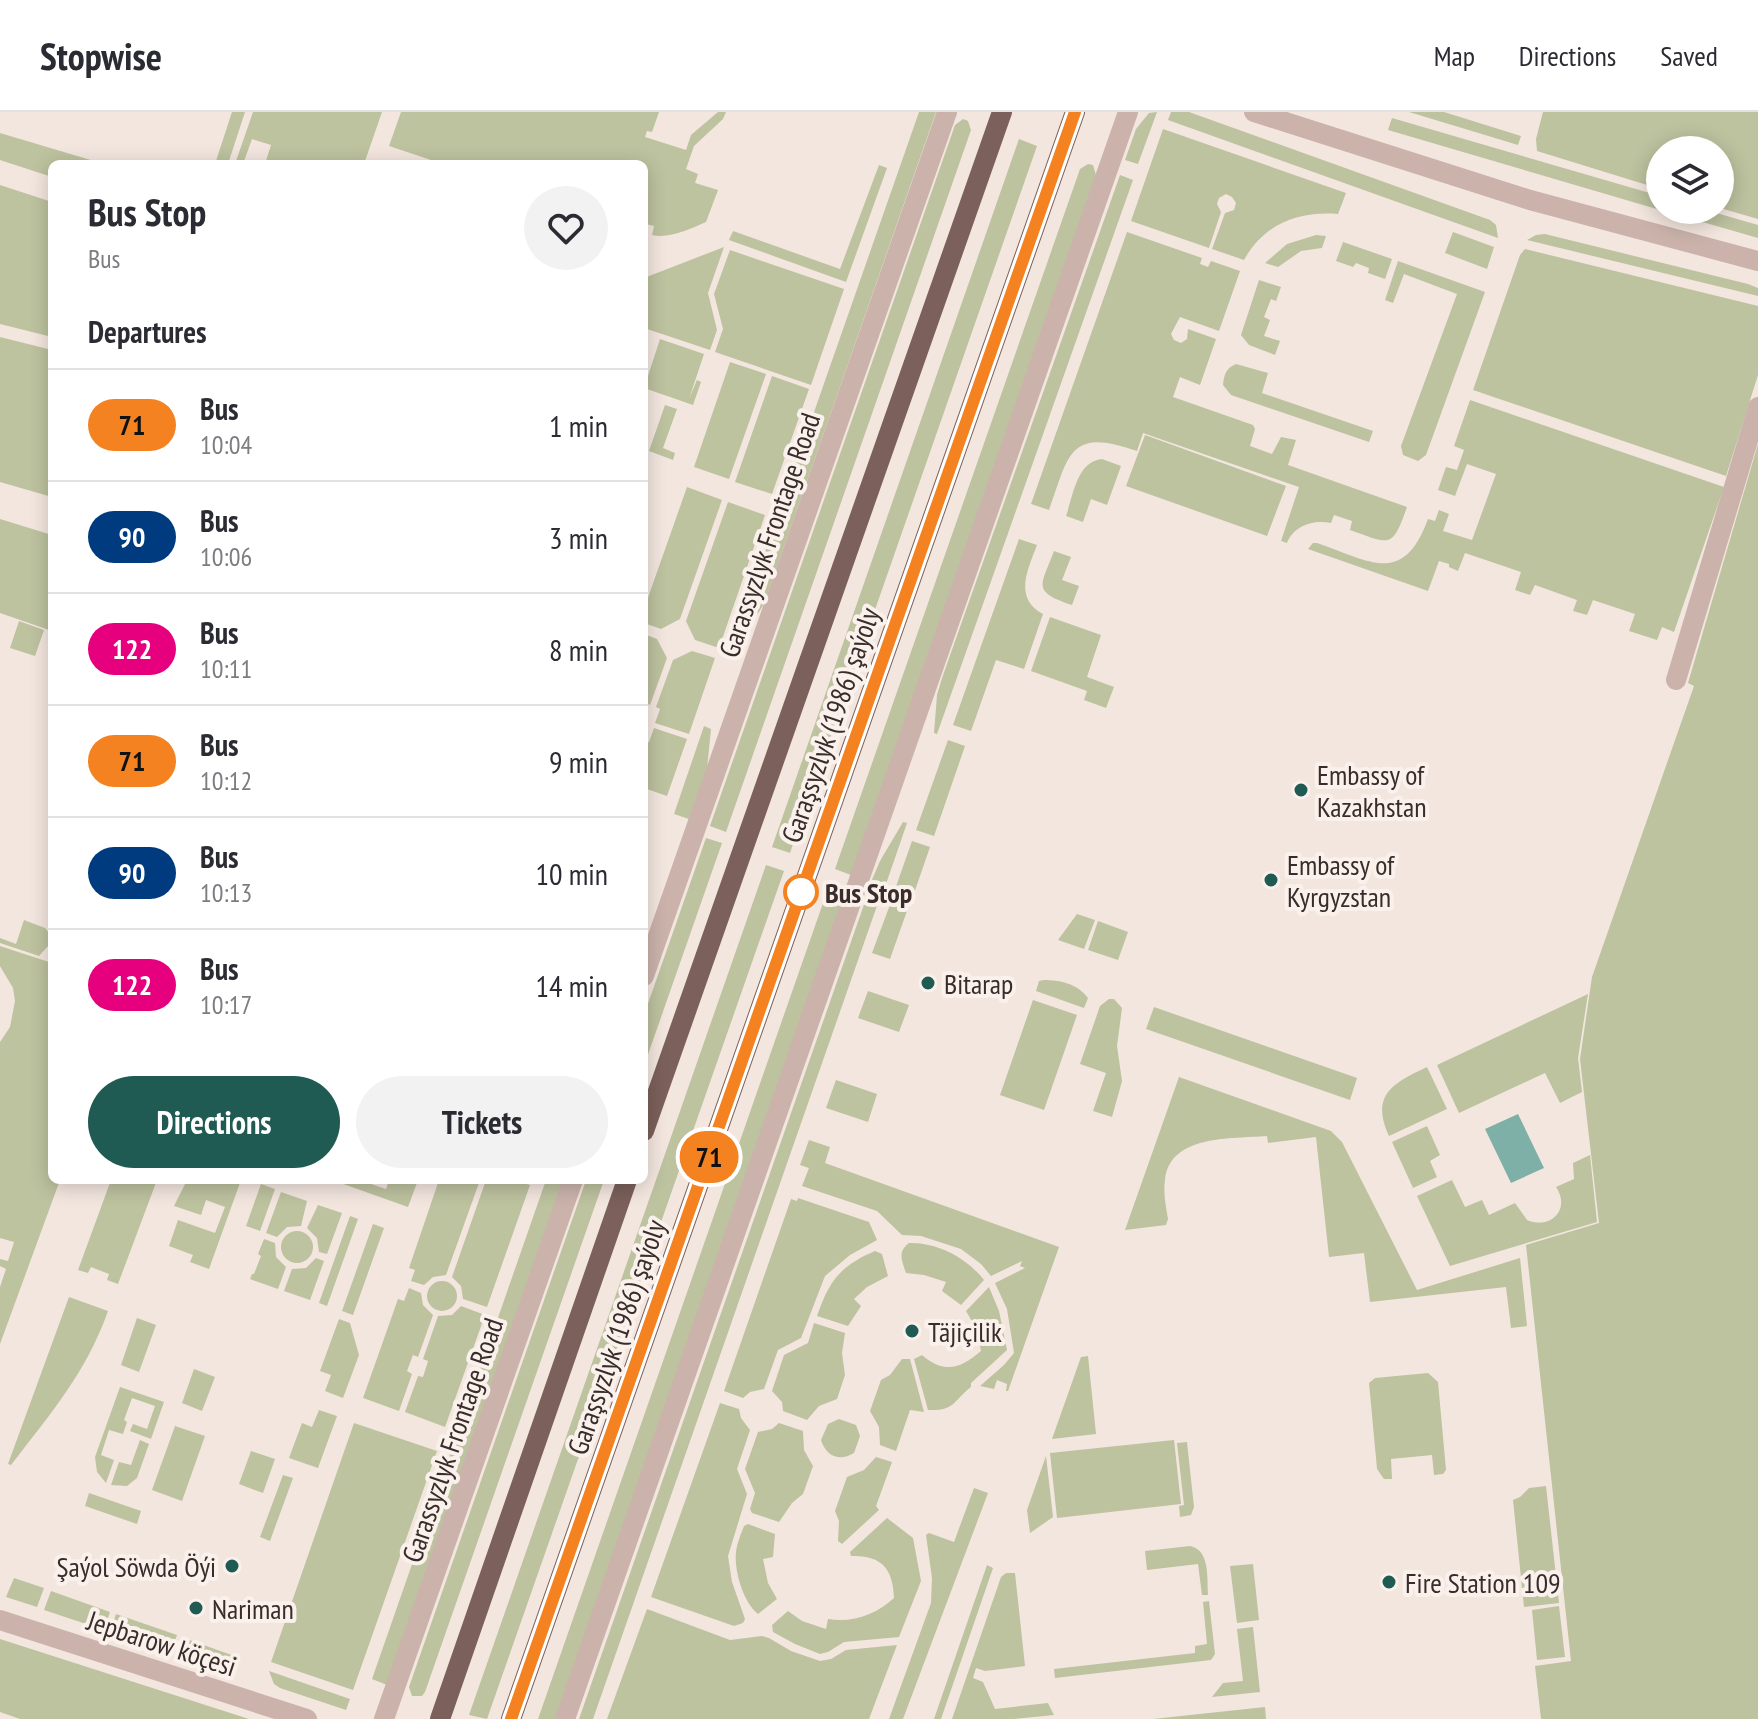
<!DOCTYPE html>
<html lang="en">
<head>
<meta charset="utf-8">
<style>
  :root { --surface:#fff; --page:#f2f2f3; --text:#2b2b33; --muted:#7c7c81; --line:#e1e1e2; --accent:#1f5b53 }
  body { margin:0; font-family:"PT Sans Narrow",sans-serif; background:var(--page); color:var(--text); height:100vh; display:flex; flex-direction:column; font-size:30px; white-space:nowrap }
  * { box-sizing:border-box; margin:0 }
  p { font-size:26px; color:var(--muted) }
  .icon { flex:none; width:44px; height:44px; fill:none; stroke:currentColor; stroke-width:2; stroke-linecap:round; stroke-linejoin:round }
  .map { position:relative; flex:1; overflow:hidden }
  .panel { position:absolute; left:48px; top:48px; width:600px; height:1024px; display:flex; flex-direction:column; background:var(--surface); border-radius:12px; box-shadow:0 4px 20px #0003 }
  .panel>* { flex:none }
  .badge { padding:0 16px; border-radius:26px; font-size:28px; line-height:52px }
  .controls { position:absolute; left:1646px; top:24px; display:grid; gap:16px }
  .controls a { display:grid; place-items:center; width:88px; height:88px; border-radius:50%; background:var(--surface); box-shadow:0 4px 20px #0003; font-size:40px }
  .map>.badge { position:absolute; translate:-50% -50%; box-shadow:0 0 0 4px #fff }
  h2 { padding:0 40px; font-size:30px; line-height:72px }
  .round { display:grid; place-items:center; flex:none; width:84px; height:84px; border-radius:42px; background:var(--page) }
  .overview { display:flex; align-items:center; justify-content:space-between; height:136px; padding:0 40px }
  h1 { font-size:38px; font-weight:800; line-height:60px }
  .action { display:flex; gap:16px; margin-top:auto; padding:16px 40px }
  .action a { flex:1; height:92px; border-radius:48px; background:var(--accent); color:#fff; font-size:32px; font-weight:800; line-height:92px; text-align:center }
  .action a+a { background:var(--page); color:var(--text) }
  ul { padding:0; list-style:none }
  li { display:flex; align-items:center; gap:24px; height:112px; padding:0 40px; border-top:2px solid var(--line) }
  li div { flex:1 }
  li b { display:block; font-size:30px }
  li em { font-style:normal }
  li .badge { min-width:88px; font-weight:700; text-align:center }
  header { display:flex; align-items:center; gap:48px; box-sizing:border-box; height:112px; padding:0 40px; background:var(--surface); border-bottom:2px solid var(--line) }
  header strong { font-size:38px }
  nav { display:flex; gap:44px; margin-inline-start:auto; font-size:28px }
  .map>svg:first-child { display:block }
  .green { fill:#bdc29f }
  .water { fill:#7eb0a8 }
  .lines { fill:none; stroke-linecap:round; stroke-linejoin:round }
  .minor { stroke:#cbb3ab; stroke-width:20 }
  .major { stroke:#7b605b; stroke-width:20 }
  .line-casing { stroke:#fff; stroke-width:18 }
  .line { stroke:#f58220; stroke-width:12 }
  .poi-dot { fill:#1f5b53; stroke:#faf1ec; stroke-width:3 }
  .stop-dot { fill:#fff; stroke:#f58220; stroke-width:4 }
  .labels { text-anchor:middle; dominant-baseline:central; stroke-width:8; stroke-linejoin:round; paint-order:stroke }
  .street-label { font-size:28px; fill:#392c2a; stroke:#faf1ec }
  .poi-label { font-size:28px; fill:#392c2a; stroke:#faf1ec; text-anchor:start }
  .stop-label { font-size:28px; font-weight:bold; fill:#392c2a; stroke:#faf1ec; text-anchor:start }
</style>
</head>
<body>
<header>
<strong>Stopwise</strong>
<nav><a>Map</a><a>Directions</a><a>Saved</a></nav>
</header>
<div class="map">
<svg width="1758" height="1607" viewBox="0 0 1758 1607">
  <rect width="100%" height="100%" fill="#f3e6df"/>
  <!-- green -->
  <path class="green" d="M232 0H245L228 52H215Z
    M253 0H382L364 52H265L271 33 252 27 243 52H235Z
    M401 0H659L652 20 647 19 645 25 686 38 691 23 718 0H726L723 7 694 34 686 57 698 62 695 71 718 78 706 110C690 117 669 127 652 123L654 114 646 112 644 120V52H443L389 34Z
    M919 0H936L764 492 741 528 735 526Z
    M1157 0 1138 52 1125 48 1136 17 1149 1Z
    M1171 0H1189L1490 108 1496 113 1498 126 1168 8Z
    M1409 0H1444L1521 24 1518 33Z
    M1543 0H1758V107L1720 96V38H1660V77L1537 39 1536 27Z
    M1392 6 1660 84V98L1388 18Z
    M963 7 968 9 971 18 726 720 710 714 955 13Z
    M1163 17 1346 81 1338 102C1298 99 1264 112 1244 148L1212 137 1225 101 1234 98 1236 91 1232 85 1226 82 1219 86 1217 92 1221 100 1209 136 1131 109Z
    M0 21 94 49 93 52H52V65L0 48Z
    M1019 27 1037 34 790 741 772 735Z
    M1088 52 1093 53 1096 63 851 763 835 757 1080 57Z
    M879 53 887 56 846 170 729 128 733 119 840 157Z
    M1120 63 1133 68 937 622 934 621 937 583 942 566Z
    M0 73 52 90V225L0 212Z
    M1661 98H1706L1758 113V126Z
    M1127 120 1202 146 1200 152 1208 155 1211 149 1240 159 1219 219 1180 205 1171 222 1174 228 1181 231 1187 227 1188 217 1216 227 1200 273 1180 265 1173 285 1253 313 1255 317 1250 334 1272 342 1281 325 1296 328 1288 353 1407 395C1392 438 1390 432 1350 418L1352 409 1334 403 1331 411C1314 407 1293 414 1287 431L1281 429 1299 375 1143 321 1137 339C1069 315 1069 342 1049 398L1031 392Z
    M1453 120 1494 135 1487 157 1445 141Z
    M1545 122 1748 172 1758 176V184L1527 128 1536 123Z
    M1316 123 1326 124 1322 136 1301 139 1278 155 1265 151 1287 132Z
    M1343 130 1392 147 1385 167 1368 161 1369 156 1356 151 1353 155 1336 149Z
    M724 135 708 181 717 218 710 238 644 216V166Z
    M1525 137 1758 194V263L1726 364 1473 278 1520 143Z
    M730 138 844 177 811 273 715 240 723 217 714 182Z
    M1398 149 1485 180 1426 343 1418 349 1403 343 1401 334 1457 182 1404 162 1393 191 1385 188Z
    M1259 168 1281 175 1276 189 1271 187 1264 205 1270 208 1264 224 1280 229 1275 243 1249 233 1241 223Z
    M0 225 52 238V385L0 370Z
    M660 227 704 242 689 287 697 268 701 270 693 293 644 276Z
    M730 250 766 262 729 367 694 355Z
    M1236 252 1268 261 1262 281 1373 319 1369 330 1231 283 1223 273C1224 263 1226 256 1236 252Z
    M772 264 809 277 772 382 735 370Z
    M1470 288 1724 375 1674 520 1662 515 1657 528 1629 519 1635 502 1593 488 1587 503 1573 499 1577 488 1535 473 1530 483 1515 478 1521 460 1465 441 1458 459 1449 455V452L1439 449 1428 479 1308 437 1313 431H1317C1370 449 1403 475 1428 407L1435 409 1439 398 1449 402 1443 419 1472 428 1496 362 1467 352 1455 384 1438 378 1446 355 1457 358 1464 338 1454 334Z
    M665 293 677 297 663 336 675 341 673 348 649 339Z
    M1145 323 1286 374 1267 424 1126 374Z
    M1758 332V1607H1541L1535 1554 1571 1549 1526 1133 1599 1111 1580 947 1592 865 1694 574 1688 571Z
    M1102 347 1121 354 1107 393 1091 387 1083 410 1066 404C1073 384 1077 349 1102 347Z
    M687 375 722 388 680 507 661 517 644 511V497Z
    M728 390 765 403 719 536 695 528 686 509Z
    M0 407 52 423V519L0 501Z
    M1019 427 1037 433C1028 457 1013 486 1043 502L1024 557 996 548 971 619 953 613Z
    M1054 439 1071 445 1062 468 1079 474 1072 493C1031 479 1041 474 1054 439Z
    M1050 505 1101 523 1087 565 1114 575 1106 596 1084 588 1087 579 1031 559Z
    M19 509 44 518 35 544 10 536Z
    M644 522 657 527 667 546 650 593 646 591 644 597Z
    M692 539 715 546 689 622 655 611 660 597 656 595 673 548Z
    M704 614 711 617 707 657 689 707 674 702Z
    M654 616 687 627 667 684 644 676V630H649Z
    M948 628 965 634 934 724 916 718Z
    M903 710 907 711 885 775 871 770 880 749Z
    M706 726 722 731 644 954V903Z
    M912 729 930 735 911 790 893 783Z
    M766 753 784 759 487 1607 469 1603Z
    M829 774 845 780 556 1607H538Z
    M867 784 879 788 593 1607H579Z
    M891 790 908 796 890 847 872 841Z
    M1077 802 1095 808 1084 837 1058 828Z
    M24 808 45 816 49 821V833L39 844 0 831V826L16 832Z
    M1098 809 1128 820 1118 848 1088 838Z
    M0 834 52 851V1068H60L0 1232V1175L6 1157 0 1154V1147L8 1149 14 1130 0 1126V930L10 915 15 889 13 876 0 854Z
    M1044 868C1060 868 1078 872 1088 886L1084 896 1036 879 1039 869Z
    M868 879 909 893 899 920 858 906Z
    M1588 882 1578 946 1582 980 1560 991 1545 961 1459 1001 1437 953Z
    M1109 887H1114L1122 896 1117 934 1122 969 1112 1005 1093 999 1106 961 1080 952 1100 894Z
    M1033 888 1077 903 1044 998 1000 983Z
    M1154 895 1357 966 1350 988 1146 917Z
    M1427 955 1447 997 1389 1024C1370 983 1393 971 1427 955Z
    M1179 965 1331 1019 1342 1030 1417 1178 1520 1146 1527 1214 1511 1216 1506 1175 1370 1190 1364 1141 1329 1145 1316 1025 1268 1031 1267 1024C1232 1027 1170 1022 1165 1068 1163 1081 1166 1095 1168 1107L1166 1113 1125 1118Z
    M836 968 877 982 868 1010 826 996Z
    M1427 1014 1440 1043 1430 1049 1437 1065 1413 1076 1392 1030Z
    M809 1028 830 1035 825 1051 1059 1135 1008 1279H1006L1007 1272 997 1268 994 1277 980 1274 1004 1253 1014 1241 1007 1197 995 1171 1025 1156 1020 1154 1022 1149 991 1164 981 1152 961 1137 921 1124 902 1123 877 1099 802 1074 809 1056 800 1053Z
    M1590 1043 1597 1110 1450 1154 1417 1084 1452 1068 1465 1095 1482 1088 1489 1103 1515 1091 1527 1108C1551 1118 1571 1097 1556 1075L1574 1067 1573 1051Z
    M111 1068H157L118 1172 107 1168 109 1162 91 1155 88 1161 78 1158Z
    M183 1068H241L209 1157 190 1150 193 1143 169 1134 178 1108 215 1121 225 1095 206 1088 201 1103 174 1094 186 1070Z
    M332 1068H359L386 1077 389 1068H418L408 1095Z
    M439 1068H480L446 1163 433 1165 424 1173 411 1169 415 1158 409 1156Z
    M486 1068H514L530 1073 487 1195 463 1187 461 1174 452 1165Z
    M546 1068H563L387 1573 372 1567Z
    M586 1068H604L425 1580 422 1584H412L409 1575Z
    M261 1072 275 1077 260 1119 246 1114Z
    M281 1080 307 1089 301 1114 287 1115 277 1125 266 1121Z
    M798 1086 869 1110 877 1128 850 1143 825 1164 801 1226 778 1238 764 1277 750 1280 743 1286 724 1279 791 1087 797 1089Z
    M318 1093 342 1101 327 1142 319 1140 317 1126 307 1116Z
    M350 1104 358 1107 327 1194 319 1191Z
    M373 1112 384 1116 353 1203 342 1199Z
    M281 1135a16 16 0 1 1 32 0a16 16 0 1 1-32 0Z
    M264 1127 275 1131 276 1145 286 1155 278 1177 250 1167 252 1162H254L261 1144 258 1142Z
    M909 1131C937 1130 967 1146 984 1168L961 1193 942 1179 946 1170 924 1163 906 1161C902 1149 897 1140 909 1131Z
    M875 1139 882 1142 888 1164 867 1175 854 1187 861 1194 848 1214 817 1204C829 1169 840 1154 875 1139Z
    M316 1146 324 1149 310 1188 284 1179 292 1157 306 1156Z
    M427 1184a15 15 0 1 1 30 0a15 15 0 1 1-30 0Z
    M989 1175 999 1199 1007 1238 971 1271V1275C952 1290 955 1299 928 1298L914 1247 922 1243C944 1262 960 1257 981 1239L977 1218 966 1199Z
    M409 1176 421 1181 423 1193 433 1203 418 1245 413 1243 407 1259 412 1262 399 1299 363 1286 398 1187 404 1189Z
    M69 1185 108 1199C86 1261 51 1301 11 1353L8 1352Z
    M461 1194 485 1203 445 1315 405 1300 418 1264 423 1265 428 1249 423 1247 438 1204 452 1203Z
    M137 1206 156 1213 139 1260 121 1253Z
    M339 1207 350 1211 359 1243 343 1286 325 1279 331 1263 320 1259Z
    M814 1211 845 1221 842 1241 845 1263 837 1287 819 1294 807 1308 783 1299 782 1290 772 1279 784 1243 808 1231Z
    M1088 1244 1096 1322 1052 1327 1081 1245Z
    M902 1247H910L924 1300 910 1298 896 1339 880 1333 879 1315 870 1299 881 1268 890 1263Z
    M194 1257 215 1265 202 1299 182 1291Z
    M1428 1261 1438 1270 1446 1358 1443 1362 1434 1363 1432 1343 1391 1347 1392 1367H1384L1377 1357 1369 1271 1375 1266Z
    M120 1275 164 1290 151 1327 130 1319 133 1312 147 1317 155 1294 132 1286 124 1308 127 1310 123 1322 109 1318 101 1343 114 1348 106 1371 97 1360 95 1345Z
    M720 1291 739 1297 741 1306 750 1318 737 1357 747 1382 728 1444 732 1470 745 1507 743 1511 734 1514 651 1485Z
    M319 1298 337 1304 318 1356 289 1346 302 1311 312 1315Z
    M839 1307 856 1313 860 1324 854 1341C839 1350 826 1344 821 1328L828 1312Z
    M354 1311 437 1339 353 1578 271 1550Z
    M779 1311 803 1319 804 1338 813 1354 803 1382 792 1391 779 1410 752 1401 750 1397 755 1381 745 1357 758 1320 772 1317Z
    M175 1314 205 1324 182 1389 152 1378Z
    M140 1328 149 1332 137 1366 127 1374 111 1373 119 1350 131 1353Z
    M1174 1328 1181 1392 1057 1406 1050 1341Z
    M1187 1330 1194 1395 1191 1403 1180 1405 1179 1394 1184 1393 1177 1331Z
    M251 1339 275 1347 263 1381 239 1372Z
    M1046 1344 1053 1405 1030 1421 1027 1398Z
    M876 1345 892 1350 876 1394 879 1398 842 1432 838 1429 839 1409 835 1399 847 1365 864 1358Z
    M283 1363 293 1366 270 1429 260 1425Z
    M1546 1374 1559 1491 1524 1495 1513 1388 1520 1385 1529 1376Z
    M974 1376 988 1381 903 1607H889L931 1491 932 1466 926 1423 929 1421 954 1430Z
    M89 1381 141 1399 137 1412 85 1394Z
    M887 1406 913 1426 921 1469 899 1525 844 1530 828 1540 820 1542 795 1532 773 1520 772 1513 788 1499 802 1509 826 1517 828 1507C853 1511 875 1503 894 1486 893 1457 882 1443 851 1444L850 1440Z
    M748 1412 775 1422 773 1445 763 1447 768 1471 777 1487 758 1502C743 1490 734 1459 736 1440 737 1431 741 1422 744 1414Z
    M1190 1434C1210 1438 1207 1465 1208 1483H1202L1198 1452 1147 1458 1145 1439Z
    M1253 1452 1259 1508 1237 1511 1230 1454Z
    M987 1453 993 1456 941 1607H934Z
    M1006 1461H1015L1025 1554 985 1559 976 1556 973 1566 983 1570 995 1597 1048 1591 1054 1603 1014 1607H952L1001 1465Z
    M14 1466 44 1476 37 1495 6 1485Z
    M51 1479 110 1500 104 1518 44 1498Z
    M1209 1489 1215 1542 1211 1548 1055 1566 1054 1557 1195 1541V1534L1207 1532 1203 1490Z
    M1559 1494 1565 1545 1537 1548 1532 1498Z
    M647 1497 730 1528 762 1524 769 1526 791 1539 820 1549 831 1547 846 1538 897 1533 869 1607H607Z
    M116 1502 177 1523 171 1539 110 1520Z
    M1253 1515 1260 1580 1212 1585 1223 1571 1243 1569 1237 1517Z
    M181 1525 240 1546 235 1561 176 1541Z
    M0 1527 249 1607H20L0 1600Z
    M269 1559 350 1587 346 1598 280 1576 274 1572Z
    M1265 1595 1266 1607H1153Z"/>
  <!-- water -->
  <path class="water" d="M1518 1002 1544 1056 1511 1071 1485 1017Z"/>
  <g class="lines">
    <!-- minor -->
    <path class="minor" d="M1254 0 1530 88 1758 149
      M1676 568 1758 295
      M644 864 947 0
      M0 1508 307 1607
      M384 1607 573 1068
      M565 1607 1128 0"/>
    <!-- major -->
    <path class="major" d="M644 1019 1002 0
      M440 1607 627 1068
      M511 1607 1075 0"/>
  </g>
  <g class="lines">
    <!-- line casing -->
    <g class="line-casing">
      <path id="line" d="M511 1607 1075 0"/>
    </g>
    <!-- line -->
    <use href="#line" class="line"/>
  </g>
  <!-- markers -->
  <g class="poi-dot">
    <circle cx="1301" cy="678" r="8"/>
    <circle cx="1271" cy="768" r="8"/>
    <circle cx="928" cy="871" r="8"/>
    <circle cx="912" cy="1219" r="8"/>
    <circle cx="232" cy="1454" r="8"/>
    <circle cx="1389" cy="1470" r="8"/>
    <circle cx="196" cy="1496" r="8"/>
  </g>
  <circle class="stop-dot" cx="801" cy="780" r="16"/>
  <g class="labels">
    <!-- street labels -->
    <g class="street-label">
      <text transform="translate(769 423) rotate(-71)">Garassyzlyk Frontage Road</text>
      <text transform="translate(830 613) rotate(-71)">Garaşsyzlyk (1986) şaýoly</text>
      <text transform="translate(616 1225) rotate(-71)">Garaşsyzlyk (1986) şaýoly</text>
      <text transform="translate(452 1328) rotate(-71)">Garassyzlyk Frontage Road</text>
      <text transform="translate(162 1531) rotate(18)">Jepbarow köçesi</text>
    </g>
    <!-- poi labels -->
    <g class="poi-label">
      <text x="1317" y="662">Embassy of<tspan x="1317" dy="32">Kazakhstan</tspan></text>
      <text x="1287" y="752">Embassy of<tspan x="1287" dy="32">Kyrgyzstan</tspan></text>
      <text x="944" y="871">Bitarap</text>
      <text x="928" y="1219">Täjiçilik</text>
      <text x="216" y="1454" text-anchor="end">Şaýol Söwda Öýi</text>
      <text x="1405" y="1470">Fire Station 109</text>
      <text x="212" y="1496">Nariman</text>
    </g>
    <!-- stop labels -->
    <g class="stop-label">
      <text x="825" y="780">Bus Stop</text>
    </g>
  </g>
</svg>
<div class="controls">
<a><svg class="icon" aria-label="layers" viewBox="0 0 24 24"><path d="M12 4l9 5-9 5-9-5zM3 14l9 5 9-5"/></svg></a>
</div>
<b class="badge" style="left:709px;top:1045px;background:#f58220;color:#111">71</b>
<section class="panel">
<div class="overview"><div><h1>Bus Stop</h1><p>Bus</p></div><a class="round"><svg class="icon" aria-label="heart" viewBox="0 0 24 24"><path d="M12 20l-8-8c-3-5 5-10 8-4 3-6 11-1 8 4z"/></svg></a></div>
<h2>Departures</h2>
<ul>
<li><span class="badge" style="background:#f58220;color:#111">71</span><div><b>Bus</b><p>10:04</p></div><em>1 min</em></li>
<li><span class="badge" style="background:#003b80;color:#fff">90</span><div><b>Bus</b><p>10:06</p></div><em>3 min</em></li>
<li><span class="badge" style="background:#e6007e;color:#fff">122</span><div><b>Bus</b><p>10:11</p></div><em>8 min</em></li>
<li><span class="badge" style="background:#f58220;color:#111">71</span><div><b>Bus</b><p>10:12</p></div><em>9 min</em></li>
<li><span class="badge" style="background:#003b80;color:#fff">90</span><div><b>Bus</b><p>10:13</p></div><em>10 min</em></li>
<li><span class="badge" style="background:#e6007e;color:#fff">122</span><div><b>Bus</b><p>10:17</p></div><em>14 min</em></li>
</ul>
<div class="action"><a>Directions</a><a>Tickets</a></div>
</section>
</div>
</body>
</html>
